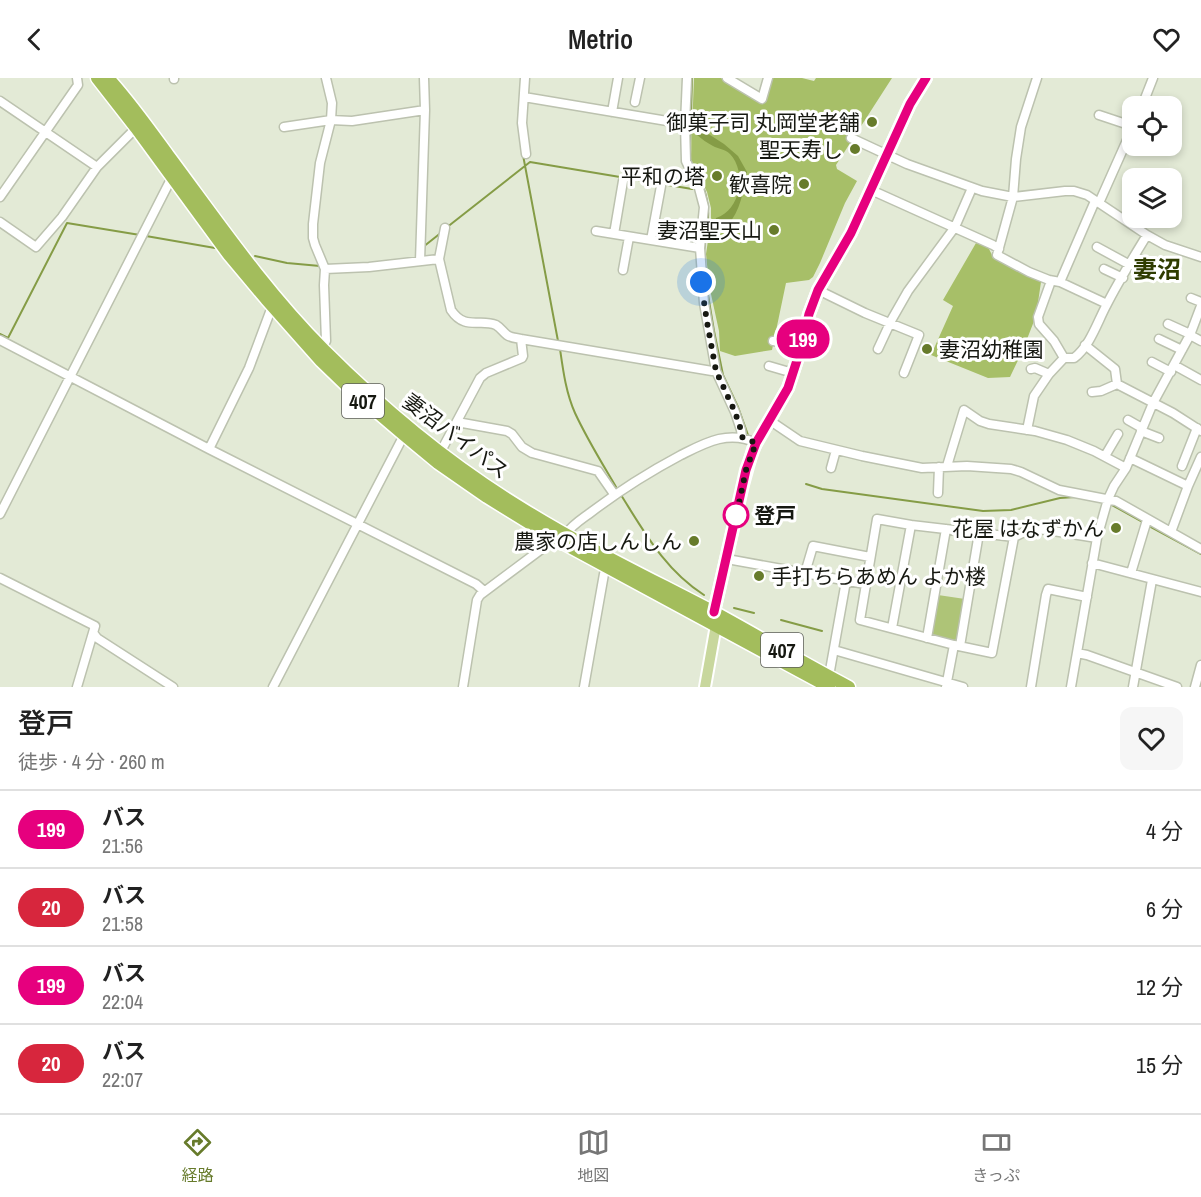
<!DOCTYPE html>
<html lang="ja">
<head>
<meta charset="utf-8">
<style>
  :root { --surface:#fff; --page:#f6f6f6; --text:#222; --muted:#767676; --line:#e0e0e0; --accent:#677b2b }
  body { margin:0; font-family:"Archivo Narrow","Noto Sans JP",sans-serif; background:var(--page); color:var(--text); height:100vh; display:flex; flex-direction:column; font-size:22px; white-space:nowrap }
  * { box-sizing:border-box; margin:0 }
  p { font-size:20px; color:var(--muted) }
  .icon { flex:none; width:33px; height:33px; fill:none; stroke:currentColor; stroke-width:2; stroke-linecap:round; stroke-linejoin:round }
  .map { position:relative; height:609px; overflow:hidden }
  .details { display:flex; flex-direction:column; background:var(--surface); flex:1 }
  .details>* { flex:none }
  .badge { padding:0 12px; border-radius:20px; font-size:21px; line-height:39px }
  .buttons { position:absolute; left:1122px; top:18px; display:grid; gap:12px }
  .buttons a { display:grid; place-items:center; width:60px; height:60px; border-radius:12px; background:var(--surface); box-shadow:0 3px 9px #0003; font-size:30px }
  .you { position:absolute; width:30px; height:30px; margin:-15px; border:4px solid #fff; border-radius:50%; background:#1a73e8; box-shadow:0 0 0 9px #1a73e833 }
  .map>.badge { position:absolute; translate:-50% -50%; box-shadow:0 0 0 3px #fff }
  .round { display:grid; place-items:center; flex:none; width:63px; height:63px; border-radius:12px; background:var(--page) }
  .headline { display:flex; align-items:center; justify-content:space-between; height:102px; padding:0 18px }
  h1 { font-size:28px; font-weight:600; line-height:45px }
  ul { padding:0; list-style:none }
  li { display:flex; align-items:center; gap:18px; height:78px; padding:0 18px; border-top:2px solid var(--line) }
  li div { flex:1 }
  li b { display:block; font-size:22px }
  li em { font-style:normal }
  li .badge { min-width:66px; font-weight:700; text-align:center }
  header { display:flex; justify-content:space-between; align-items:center; height:78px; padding:0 18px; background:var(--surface); font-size:27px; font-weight:600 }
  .menu { display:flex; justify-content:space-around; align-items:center; height:84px; border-top:2px solid var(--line); background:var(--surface); font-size:16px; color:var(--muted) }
  .menu a { display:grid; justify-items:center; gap:3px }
  .menu .active { color:var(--accent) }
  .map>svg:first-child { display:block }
  .green { fill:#aec477 }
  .forest { fill:#a7bf68 }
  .water { fill:#859c46 }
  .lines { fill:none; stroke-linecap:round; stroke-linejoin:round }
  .stream { stroke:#859c46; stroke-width:2 }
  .minor-casing { stroke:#bcc2af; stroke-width:11 }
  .major-casing { stroke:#fff; stroke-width:14 }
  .highway-casing { stroke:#fff; stroke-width:15 }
  .minor { stroke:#fff; stroke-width:8 }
  .major { stroke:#c8d79d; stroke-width:10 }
  .highway { stroke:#a3bd5c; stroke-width:12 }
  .line-casing { stroke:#fff; stroke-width:14 }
  .line { stroke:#e6007e; stroke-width:9 }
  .walk { stroke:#161811; stroke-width:6; stroke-dasharray:0 10.8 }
  .poi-dot { fill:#677b2b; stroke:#fff; stroke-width:2 }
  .stop-dot { fill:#fff; stroke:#e6007e; stroke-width:3 }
  .labels { text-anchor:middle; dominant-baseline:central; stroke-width:6; stroke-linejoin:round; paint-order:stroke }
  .shield { fill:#fff; stroke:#5c5d58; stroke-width:1.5 }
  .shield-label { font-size:20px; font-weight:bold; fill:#161811 }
  .poi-label { font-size:21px; fill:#161811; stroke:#fff; text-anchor:end }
  .street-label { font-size:21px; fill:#161811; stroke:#fff }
  .stop-label { font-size:21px; font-weight:bold; fill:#161811; stroke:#fff; text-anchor:start }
  .quarter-label { font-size:24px; font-weight:bold; fill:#2f3c00; stroke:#fff }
</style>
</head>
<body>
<header><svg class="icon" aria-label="back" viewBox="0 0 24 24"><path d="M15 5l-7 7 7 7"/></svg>Metrio<svg class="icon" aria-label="heart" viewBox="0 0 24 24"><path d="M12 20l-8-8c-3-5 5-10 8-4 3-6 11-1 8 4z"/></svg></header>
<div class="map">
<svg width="1201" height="609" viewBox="0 0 1201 609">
  <rect width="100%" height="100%" fill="#e3ead6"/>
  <!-- green -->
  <path class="green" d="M938 517 965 521 958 564 930 556Z"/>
  <!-- forest -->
  <path class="forest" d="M694 0H721L735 10 762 24 769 0H802L814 3 816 0H892L836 87 837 91 857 103 845 125 820 185 813 199 809 202 786 205 772 272 735 278 720 273 719 253 709 207 706 176 711 143V130L707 114 691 81V77Z
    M976 165 988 169 992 177 1041 204 1036 238 1022 274 1010 299 988 300 931 277 953 228 943 222Z"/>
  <!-- water -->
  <path class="water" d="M696 48 724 66 738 78 747 94C743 114 741 132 727 148H721L715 144 716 140C741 132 747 94 730 76 725 71 718 71 713 68 707 65 702 61 697 57Z"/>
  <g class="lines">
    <!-- stream -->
    <path class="stream" d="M690 72 692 0
      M523 77 558 263
      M690 81 695 92
      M703 108C712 134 707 147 704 173
      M446 150 530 84 692 111
      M146 158 215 170
      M423 169 442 154
      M255 178 287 185 320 188
      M705 188 708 217 714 253 723 297 738 329 748 357
      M0 256 8 260 67 145 140 157
      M560 271C563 292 566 315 575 335 587 361 602 385 616 409
      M806 406 822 411 983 433 1011 432 1060 420 1075 419
      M621 417C645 455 665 492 704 517
      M1112 427 1141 443
      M1151 449 1201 476
      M734 530 754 535
      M781 542 822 553"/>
    <!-- minor casing -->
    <g class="minor-casing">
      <path id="minor" d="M525 0 522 45 526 76
        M687 0 685 46 686 83 699 110 704 129 700 170 704 225 716 293 735 334 741 352 742 359
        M727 0 762 21 768 0
        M1037 0 1021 49 1016 81 1013 119 997 177 1029 194 1049 202 1060 204 1107 226
        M174 1V0
        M524 19 685 46
        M0 23 97 89
        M635 24 640 0
        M1142 28 1153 0
        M612 34 618 0
        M1099 37 1132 48
        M284 49 331 42 352 43 425 32
        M851 60 907 86 982 113 1013 119 1065 113H1074L1087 117 1147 157 1165 167 1201 179
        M871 112 993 167 999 171
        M0 119 78 7 77 0
        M1099 125 1132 51
        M0 144 36 169 62 139 97 89 136 50
        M596 153 700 170
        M614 156 623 103
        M651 162 661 108
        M1097 169 1130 187
        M1135 178 1162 194
        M439 181 445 150
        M420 183 425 32 424 0
        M325 191 369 189 439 181 451 232C465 253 480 240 496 247 501 250 503 254 507 257 511 260 517 260 521 261L712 293H716
        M1104 191 1123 200
        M623 192 629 159
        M1051 203 1038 239 1039 246 1054 263 1064 280
        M1060 204 1095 123
        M818 212 865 235 919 257 904 295
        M1191 220 1201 224
        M1168 246 1190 256
        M1190 257 1201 263
        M1159 261 1182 272
        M0 262 209 371 476 506 484 513
        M773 263 802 267
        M1085 267 1115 291 1117 306 1173 335 1201 353
        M322 270 326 263 324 207 325 191 315 167 313 160V146L320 85 331 42 332 25 326 0
        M878 271 892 241 908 213 955 149 972 110
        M1152 284 1171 294
        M1174 287 1201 302
        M769 288 793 295
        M1031 291 1035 290 1049 296
        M1092 314 1101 313 1117 306
        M769 342 800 363 862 378 922 390 967 388 1011 391 1021 394 1059 412 1116 423 1201 471
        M1128 342 1142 350
        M457 344 507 353 512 356 522 369 532 375 598 393 614 416
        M1027 352 1034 318 1049 296 1064 280H1074C1090 268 1097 245 1106 228 1118 204 1133 180 1147 157
        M1141 353 1159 360
        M209 371 249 290 273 226
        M440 375 480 300 486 295 522 280 523 278 521 261
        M1105 378 1118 356
        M1130 380 1188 408
        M947 388 964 332 980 343 989 346 1035 353 1067 362 1094 373 1126 390
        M1182 388 1197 350
        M831 390 836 372
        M938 415 939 389
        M0 436 169 105 175 98
        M1171 454 1188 408 1201 379
        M566 456C572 447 582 441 590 435 619 413 649 394 681 377 693 371 706 364 719 361 733 358 744 359 756 365
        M1014 459 992 575 954 567 860 542 877 441 911 447 1014 459 1031 451 1047 452 1097 460
        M727 481 865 506
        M1092 485 1201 514
        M805 495 813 468 870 479
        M1131 495 1147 442
        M0 500 95 548 77 609
        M892 550 911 447
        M94 556 97 560 173 609
        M927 560 946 451
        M960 568 979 455
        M834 572 963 609
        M1077 575 1087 577 1177 609
        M829 598 846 503
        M273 609 404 357
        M463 609 477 522 480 517 555 461
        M584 609 604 496 607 489
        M946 609 954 567
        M1031 609 1046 517 1048 511 1087 519
        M1071 609 1097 460 1108 421 1114 408 1126 390 1153 325 1190 257 1201 228
        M1133 609 1152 502
        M1195 609 1201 587"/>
    </g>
    <!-- major casing -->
    <g class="major-casing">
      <path id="major" d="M705 609 716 547 714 534 743 407 753 371 788 310 802 267 809 236 818 212 851 155 910 26 926 0"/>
    </g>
    <!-- highway casing -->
    <g class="highway-casing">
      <path id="highway" d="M97 0 136 50 229 177 266 221 321 283 350 311 404 357 438 385 487 419 555 461 829 609
        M108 0C130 24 149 51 168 77 218 144 265 213 324 272 383 331 448 385 518 428 580 467 647 499 712 533 758 558 803 585 849 609"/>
    </g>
    <!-- minor -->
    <use href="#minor" class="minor"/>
    <!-- major -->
    <use href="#major" class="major"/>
    <!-- highway -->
    <use href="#highway" class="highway"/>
  </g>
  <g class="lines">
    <!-- line casing -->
    <g class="line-casing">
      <path id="line" d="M714 534 746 392 756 365 788 310 802 267 809 236 818 212 851 155 910 26 926 0"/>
    </g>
    <!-- line -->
    <use href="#line" class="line"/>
    <!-- walk -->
    <path class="walk" d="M701 204 707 244 716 293 735 334 741 352 742 359 756 365 746 392 735 444 736 437"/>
  </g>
  <!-- markers -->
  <g class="poi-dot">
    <circle cx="872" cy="44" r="6"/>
    <circle cx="855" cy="71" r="6"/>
    <circle cx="717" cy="98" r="6"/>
    <circle cx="804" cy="106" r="6"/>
    <circle cx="774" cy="152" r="6"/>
    <circle cx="927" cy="271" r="6"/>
    <circle cx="1116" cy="450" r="6"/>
    <circle cx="694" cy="463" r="6"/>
    <circle cx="759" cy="498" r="6"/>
  </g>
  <circle class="stop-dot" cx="736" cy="437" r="12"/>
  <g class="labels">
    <!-- shield labels -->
    <g class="shield">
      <rect x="342" y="306" width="42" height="34" rx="4.5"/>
      <rect x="761" y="555" width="42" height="34" rx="4.5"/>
    </g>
    <g class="shield-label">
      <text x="363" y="323">407</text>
      <text x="782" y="572">407</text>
    </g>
    <!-- poi labels -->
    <g class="poi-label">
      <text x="860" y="44">御菓子司 丸岡堂老舗</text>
      <text x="843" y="71">聖天寿し</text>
      <text x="705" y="98">平和の塔</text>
      <text x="792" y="106">歓喜院</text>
      <text x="762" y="152">妻沼聖天山</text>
      <text x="939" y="271" text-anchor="start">妻沼幼稚園</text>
      <text x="1104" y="450">花屋 はなずかん</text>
      <text x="682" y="463">農家の店しんしん</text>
      <text x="771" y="498" text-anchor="start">手打ちらあめん よか楼</text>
    </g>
    <!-- street labels -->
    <g class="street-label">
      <text transform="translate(456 358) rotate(37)">妻沼バイパス</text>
    </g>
    <!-- stop labels -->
    <g class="stop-label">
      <text x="754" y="437">登戸</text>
    </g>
    <!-- quarter labels -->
    <g class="quarter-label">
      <text x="1157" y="191">妻沼</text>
    </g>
  </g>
</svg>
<div class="buttons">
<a><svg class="icon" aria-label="locate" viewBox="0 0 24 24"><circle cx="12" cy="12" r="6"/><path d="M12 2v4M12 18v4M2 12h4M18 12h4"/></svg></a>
<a><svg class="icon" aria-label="layers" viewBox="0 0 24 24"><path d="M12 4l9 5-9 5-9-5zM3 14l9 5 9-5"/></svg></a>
</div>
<div class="you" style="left:701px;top:204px"></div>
<b class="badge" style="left:803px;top:261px;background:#e6007e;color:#fff">199</b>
</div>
<section class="details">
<div class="headline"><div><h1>登戸</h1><p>徒歩 · 4 分 · 260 m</p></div><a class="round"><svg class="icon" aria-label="heart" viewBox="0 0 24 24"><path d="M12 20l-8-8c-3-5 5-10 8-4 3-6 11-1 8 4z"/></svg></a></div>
<ul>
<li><span class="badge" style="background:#e6007e;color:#fff">199</span><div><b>バス</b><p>21:56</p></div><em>4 分</em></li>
<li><span class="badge" style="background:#d7263d;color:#fff">20</span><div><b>バス</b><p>21:58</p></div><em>6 分</em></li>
<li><span class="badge" style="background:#e6007e;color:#fff">199</span><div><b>バス</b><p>22:04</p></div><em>12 分</em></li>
<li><span class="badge" style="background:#d7263d;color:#fff">20</span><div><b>バス</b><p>22:07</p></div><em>15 分</em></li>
</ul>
</section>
<nav class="menu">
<a class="active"><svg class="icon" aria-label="directions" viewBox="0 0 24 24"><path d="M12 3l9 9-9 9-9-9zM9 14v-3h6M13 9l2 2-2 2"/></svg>経路</a>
<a><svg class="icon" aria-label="map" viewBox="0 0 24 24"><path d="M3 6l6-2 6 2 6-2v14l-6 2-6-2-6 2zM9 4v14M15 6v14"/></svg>地図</a>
<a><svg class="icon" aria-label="tickets" viewBox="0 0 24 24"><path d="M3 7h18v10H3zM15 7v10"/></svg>きっぷ</a>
</nav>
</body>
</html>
